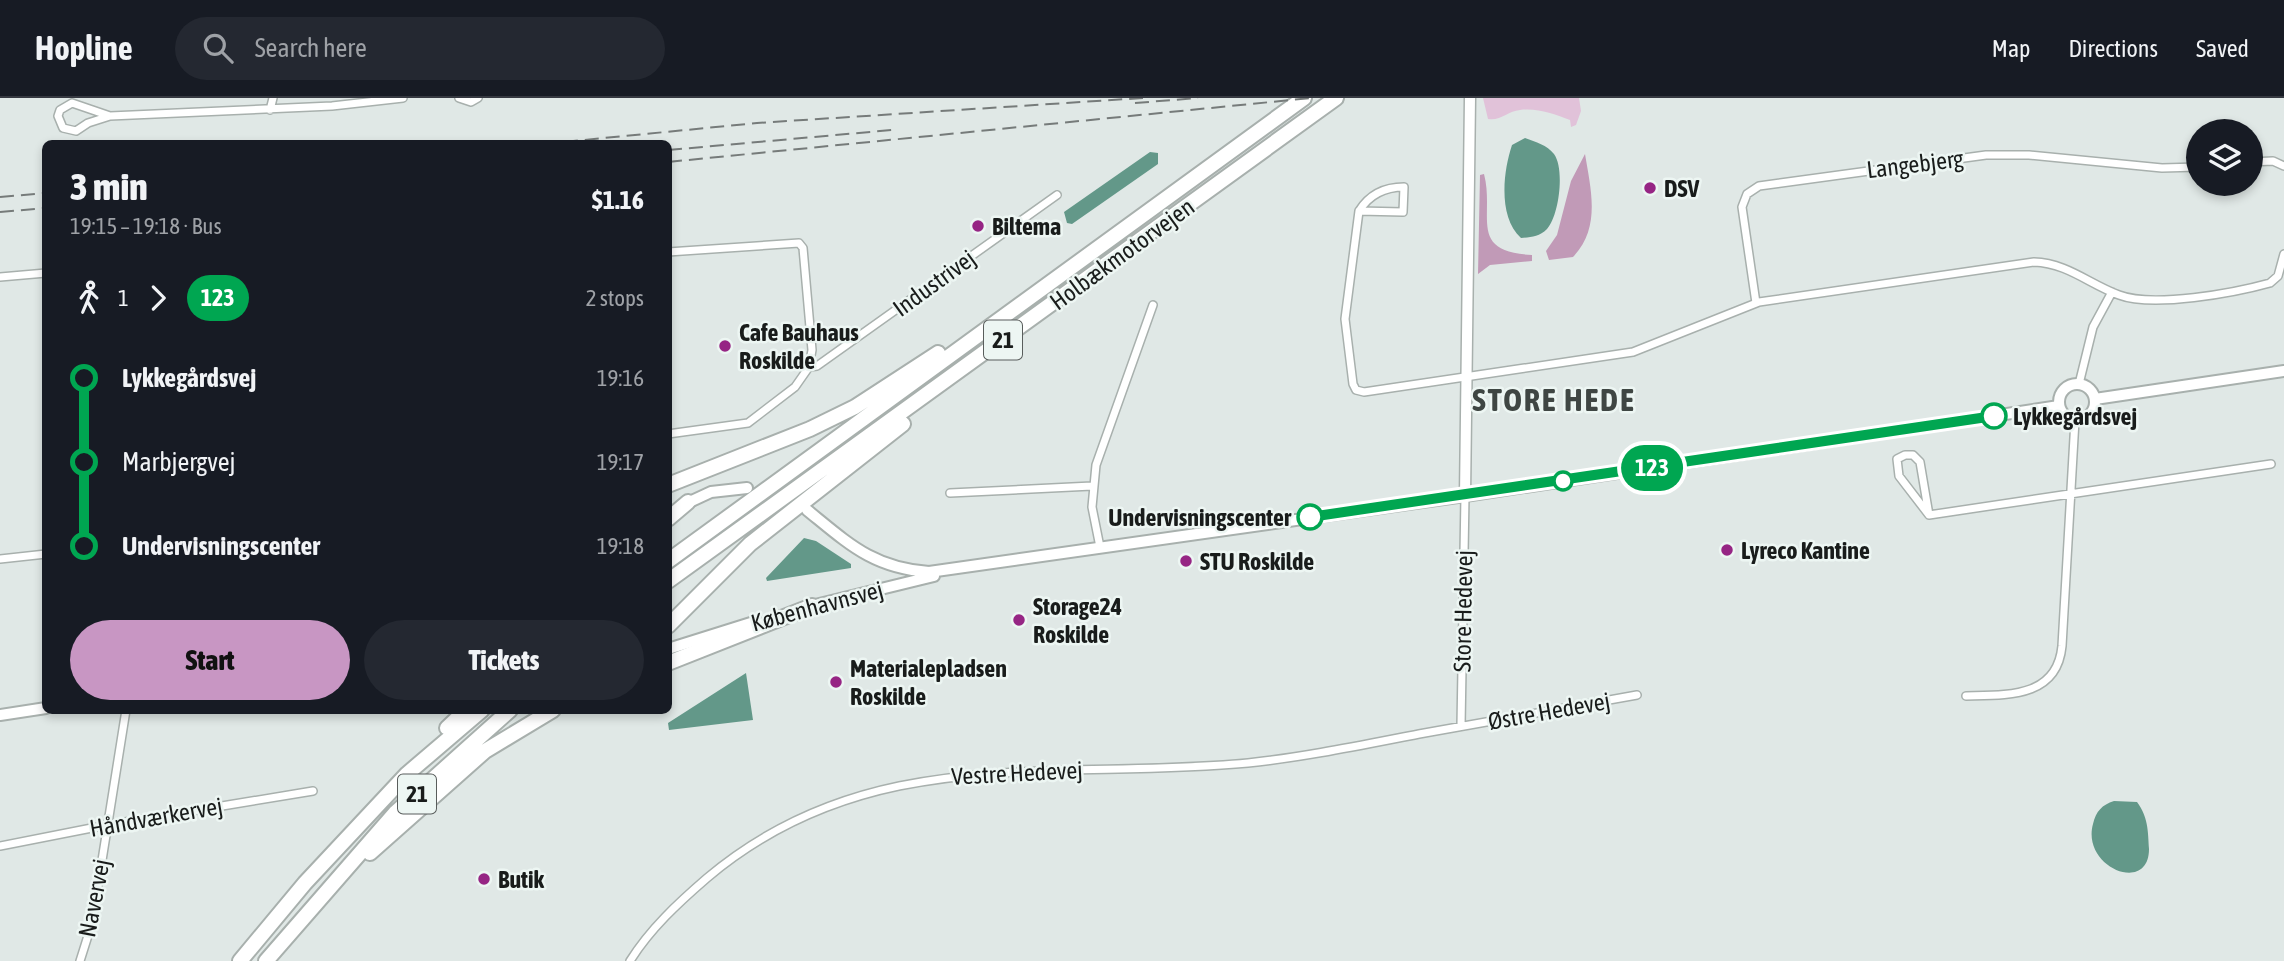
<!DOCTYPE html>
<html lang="en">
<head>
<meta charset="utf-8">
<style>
  :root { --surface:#171b24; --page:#242831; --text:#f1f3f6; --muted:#9ea1a6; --line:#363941; --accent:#c896c3 }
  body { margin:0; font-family:"Asap Condensed",sans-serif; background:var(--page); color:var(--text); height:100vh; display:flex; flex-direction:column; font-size:26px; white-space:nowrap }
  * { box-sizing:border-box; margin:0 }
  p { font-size:23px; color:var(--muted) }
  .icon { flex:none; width:38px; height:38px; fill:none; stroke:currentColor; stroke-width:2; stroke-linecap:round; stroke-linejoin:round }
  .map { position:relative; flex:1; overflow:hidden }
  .panel { position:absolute; left:42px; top:42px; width:630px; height:574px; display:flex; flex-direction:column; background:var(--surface); border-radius:10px; box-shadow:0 4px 10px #0003 }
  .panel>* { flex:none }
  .badge { padding:0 14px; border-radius:23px; font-size:24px; line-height:46px }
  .buttons { position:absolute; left:2186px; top:21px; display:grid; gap:14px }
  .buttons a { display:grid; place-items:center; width:77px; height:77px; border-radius:50%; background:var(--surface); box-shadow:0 4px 10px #0003; font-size:35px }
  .map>.badge { position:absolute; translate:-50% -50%; box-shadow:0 0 0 4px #fff }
  .legs { display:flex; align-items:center; gap:10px; height:77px; padding:0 28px; font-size:23px }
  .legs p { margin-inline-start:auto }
  .head { display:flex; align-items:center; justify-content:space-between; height:119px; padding:0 28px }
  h1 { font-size:38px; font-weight:800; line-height:52px }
  .button { display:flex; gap:14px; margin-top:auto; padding:14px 28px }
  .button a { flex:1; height:80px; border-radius:42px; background:var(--accent); color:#111; font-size:28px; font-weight:800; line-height:80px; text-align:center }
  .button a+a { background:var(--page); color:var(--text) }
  ul { padding:0 28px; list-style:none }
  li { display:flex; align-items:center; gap:24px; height:84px; font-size:26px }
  li i { display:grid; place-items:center; width:10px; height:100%; margin:0 9px; background:currentColor }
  li i::after { content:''; width:18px; height:18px; margin:-9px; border:5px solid; border-radius:50%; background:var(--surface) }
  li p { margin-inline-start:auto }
  li:first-child i { background:linear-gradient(#0000 50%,currentColor 0) }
  li:last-child i { background:linear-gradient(currentColor 50%,#0000 0) }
  header { display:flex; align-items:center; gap:42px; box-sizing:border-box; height:98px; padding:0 35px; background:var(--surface); border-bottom:2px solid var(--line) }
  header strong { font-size:33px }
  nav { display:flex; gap:38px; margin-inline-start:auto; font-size:24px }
  .search { width:490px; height:63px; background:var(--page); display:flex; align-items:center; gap:18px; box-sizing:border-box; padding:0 24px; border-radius:38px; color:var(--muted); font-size:26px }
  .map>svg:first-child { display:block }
  .green { fill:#e1c2d9 }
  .forest { fill:#c19ab7 }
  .water { fill:#639889 }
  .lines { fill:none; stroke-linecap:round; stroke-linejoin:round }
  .minor-casing { stroke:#a8b0ad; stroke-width:10 }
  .tertiary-casing { stroke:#a8b0ad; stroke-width:13 }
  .secondary-casing { stroke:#a8b0ad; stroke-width:14 }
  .motorway-casing { stroke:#a8b0ad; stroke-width:18 }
  .minor { stroke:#fff; stroke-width:7 }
  .tertiary { stroke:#fff; stroke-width:10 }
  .secondary { stroke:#fff; stroke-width:10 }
  .motorway { stroke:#fff; stroke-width:14 }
  .rail { stroke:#767b7a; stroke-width:2; stroke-dasharray:14 7; stroke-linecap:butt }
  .line-1-casing { stroke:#fff; stroke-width:16 }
  .line-1 { stroke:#00a651; stroke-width:10 }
  .poi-dot { fill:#962584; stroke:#edf6f3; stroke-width:2.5 }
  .stop-1-dot { fill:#fff; stroke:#00a651; stroke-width:3.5 }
  .labels { text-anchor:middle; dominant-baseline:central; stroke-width:5; stroke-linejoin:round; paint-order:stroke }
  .shield { fill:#edf6f3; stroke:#595d5c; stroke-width:2 }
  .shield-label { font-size:23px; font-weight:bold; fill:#191c1b }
  .street-label { font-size:24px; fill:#191c1b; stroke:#edf6f3 }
  .poi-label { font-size:24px; font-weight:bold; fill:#191c1b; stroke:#edf6f3; text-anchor:start }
  .stop-label { font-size:24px; font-weight:bold; fill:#191c1b; stroke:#edf6f3; text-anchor:start }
  .district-label { font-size:32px; font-weight:bold; letter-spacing:2px; fill:#3f4643; stroke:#edf6f3 }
</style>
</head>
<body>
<header>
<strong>Hopline</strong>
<div class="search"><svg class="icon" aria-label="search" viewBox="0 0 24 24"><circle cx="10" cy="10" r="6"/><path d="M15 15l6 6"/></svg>Search here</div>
<nav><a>Map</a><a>Directions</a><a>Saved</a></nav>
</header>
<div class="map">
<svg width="2284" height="863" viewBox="0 0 2284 863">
  <rect width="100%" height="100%" fill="#e0e8e6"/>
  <!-- green -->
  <path class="green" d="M1483 0H1579L1581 13 1576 27 1571 29 1570 22C1553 16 1539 10 1520 12 1508 13 1501 23 1488 21Z"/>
  <!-- forest -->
  <path class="forest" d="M1585 56C1591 92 1601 130 1573 159L1549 162 1546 153 1557 137 1571 83Z
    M1484 76C1495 118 1467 154 1532 157V163L1490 167 1478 176 1480 77Z"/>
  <!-- water -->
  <path class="water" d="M1525 40C1536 44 1547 47 1554 56 1565 71 1559 118 1547 131 1539 139 1531 139 1521 140 1498 119 1503 74 1512 47Z
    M1150 54 1158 55V66L1072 126 1067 125 1064 114Z
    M804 440 816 443 851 466V470L767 483 766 480Z
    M746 575 753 622 669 632 668 625Z
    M2114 703 2137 704C2148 719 2148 732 2149 751 2149 797 2081 769 2093 726 2096 713 2102 707 2114 703Z"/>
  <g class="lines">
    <!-- minor casing -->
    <g class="minor-casing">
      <path id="minor" d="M459 0 471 4 478 0
        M270 12 273 0
        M110 18 72 5 60 12 58 18 63 30 76 33 88 25 110 18 332 8 403 0
        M2250 64 2273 63 2284 68
        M1359 113 1403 114 1404 89C1385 89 1369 97 1359 113L1345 221 1353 286 1356 292 1364 294 1633 254 1759 204 2034 164C2067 165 2089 186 2119 197 2153 210 2234 195 2270 185L2278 178 2284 156
        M668 154 799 145 803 150 812 252 809 269 795 289 748 325 668 336
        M0 179 46 175
        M1756 205 1742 109 1747 96 1759 88 1986 57H2029L2162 70 2198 69
        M809 269 817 268 1057 97
        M2079 286 2093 229 2112 194
        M1905 357H1913L1920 364 1929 417 1899 378 1897 361Z
        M950 395 1092 388
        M1929 417 2271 366
        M1100 449 1092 409 1096 367 1153 207
        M0 461 46 456
        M1966 598C2007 597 2057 600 2062 548L2075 322
        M1461 628 1465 398
        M0 748 107 727 313 693
        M80 863 92 825 126 612
        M630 863C650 831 678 805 707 780 869 643 1055 683 1248 665 1305 659 1362 647 1419 636 1491 623 1564 610 1637 597"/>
    </g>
    <!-- tertiary casing -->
    <g class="tertiary-casing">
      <path id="tertiary" d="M1465 398 1470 0"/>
    </g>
    <!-- secondary casing -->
    <g class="secondary-casing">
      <path id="secondary" d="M2059 304a18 18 0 1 1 36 0a18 18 0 1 1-36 0Z
        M2095 301 2284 273
        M683 407 711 394 747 390
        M807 412C849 446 873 470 929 474L1465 398 2059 308
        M807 509 934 478
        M668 551 754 524
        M0 617 46 610"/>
    </g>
    <!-- motorway casing -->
    <g class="motorway-casing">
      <path id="motorway" d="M668 387 810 331 855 309 938 255
        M668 421 688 404
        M668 463 1304 0
        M668 483 1336 0
        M668 528 750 446 903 326
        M668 565 812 508
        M447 630 466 612
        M370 755 485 653 553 612
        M240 863 305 785 407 676 482 612
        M266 863 395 715 510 612"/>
    </g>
    <!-- minor -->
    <use href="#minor" class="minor"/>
    <!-- tertiary -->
    <use href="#tertiary" class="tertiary"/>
    <!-- secondary -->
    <use href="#secondary" class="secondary"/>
    <!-- motorway -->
    <use href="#motorway" class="motorway"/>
    <!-- rail -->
    <path class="rail" d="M1135 5 1198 0
      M543 46 757 25 1143 0
      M668 52 892 32
      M668 64 1311 0
      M0 99 46 95
      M0 114 46 110"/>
  </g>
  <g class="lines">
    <!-- line-1 casing -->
    <g class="line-1-casing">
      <path id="line-1" d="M1310 419 1994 318"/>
    </g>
    <!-- line-1 -->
    <use href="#line-1" class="line-1"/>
  </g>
  <!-- markers -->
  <g class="poi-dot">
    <circle cx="1650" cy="90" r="7"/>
    <circle cx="978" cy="128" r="7"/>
    <circle cx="725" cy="248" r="7"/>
    <circle cx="1727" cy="452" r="7"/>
    <circle cx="1186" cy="463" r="7"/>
    <circle cx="1019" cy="522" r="7"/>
    <circle cx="836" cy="584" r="7"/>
    <circle cx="484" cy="781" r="7"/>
  </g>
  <g class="stop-1-dot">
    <circle cx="1994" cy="318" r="12"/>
    <circle cx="1563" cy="383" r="9"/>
    <circle cx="1310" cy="419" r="12"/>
  </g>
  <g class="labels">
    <!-- shield labels -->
    <g class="shield">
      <rect x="984" y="222.5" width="38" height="39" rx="5"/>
      <rect x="398" y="676.5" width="38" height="39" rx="5"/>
    </g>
    <g class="shield-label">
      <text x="1003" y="242">21</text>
      <text x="417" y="696">21</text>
    </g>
    <!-- street labels -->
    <g class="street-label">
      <text transform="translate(1915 66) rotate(-7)">Langebjerg</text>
      <text transform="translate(1122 156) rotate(-36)">Holbækmotorvejen</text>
      <text transform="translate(934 185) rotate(-36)">Industrivej</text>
      <text transform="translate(817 508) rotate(-15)">Københavnsvej</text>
      <text transform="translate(1463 513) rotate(-89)">Store Hedevej</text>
      <text transform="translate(1549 613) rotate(-10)">Østre Hedevej</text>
      <text transform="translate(1017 675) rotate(-3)">Vestre Hedevej</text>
      <text transform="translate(156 719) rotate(-10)">Håndværkervej</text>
      <text transform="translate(94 800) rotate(-79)">Navervej</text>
    </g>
    <!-- poi labels -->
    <g class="poi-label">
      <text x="1664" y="90">DSV</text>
      <text x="992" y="128">Biltema</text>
      <text x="739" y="234">Cafe Bauhaus<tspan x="739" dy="28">Roskilde</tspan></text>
      <text x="1741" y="452">Lyreco Kantine</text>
      <text x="1200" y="463">STU Roskilde</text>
      <text x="1033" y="508">Storage24<tspan x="1033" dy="28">Roskilde</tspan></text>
      <text x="850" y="570">Materialepladsen<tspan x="850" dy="28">Roskilde</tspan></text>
      <text x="498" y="781">Butik</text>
    </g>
    <!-- stop labels -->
    <g class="stop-label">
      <text x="2013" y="318">Lykkegårdsvej</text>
      <text x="1291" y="419" text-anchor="end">Undervisningscenter</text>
    </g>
    <!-- district labels -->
    <g class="district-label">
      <text x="1554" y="301">STORE HEDE</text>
    </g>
  </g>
</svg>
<div class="buttons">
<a><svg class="icon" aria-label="layers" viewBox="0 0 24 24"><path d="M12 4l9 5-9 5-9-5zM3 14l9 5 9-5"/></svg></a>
</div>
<b class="badge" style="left:1652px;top:370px;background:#00a651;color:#fff">123</b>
<section class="panel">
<div class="head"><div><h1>3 min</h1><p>19:15 – 19:18 · Bus</p></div><b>$1.16</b></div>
<div class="legs"><svg class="icon" aria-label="walk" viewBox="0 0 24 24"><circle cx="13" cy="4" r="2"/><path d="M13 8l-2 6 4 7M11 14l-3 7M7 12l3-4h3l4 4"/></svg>1<svg class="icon" aria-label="forward" viewBox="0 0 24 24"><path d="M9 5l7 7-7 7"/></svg><b class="badge" style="background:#00a651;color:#fff">123</b><p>2 stops</p></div>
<ul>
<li><i style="color:#00a651"></i><b>Lykkegårdsvej</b><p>19:16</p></li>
<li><i style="color:#00a651"></i><span>Marbjergvej</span><p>19:17</p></li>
<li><i style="color:#00a651"></i><b>Undervisningscenter</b><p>19:18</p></li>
</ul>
<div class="button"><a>Start</a><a>Tickets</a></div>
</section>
</div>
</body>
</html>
